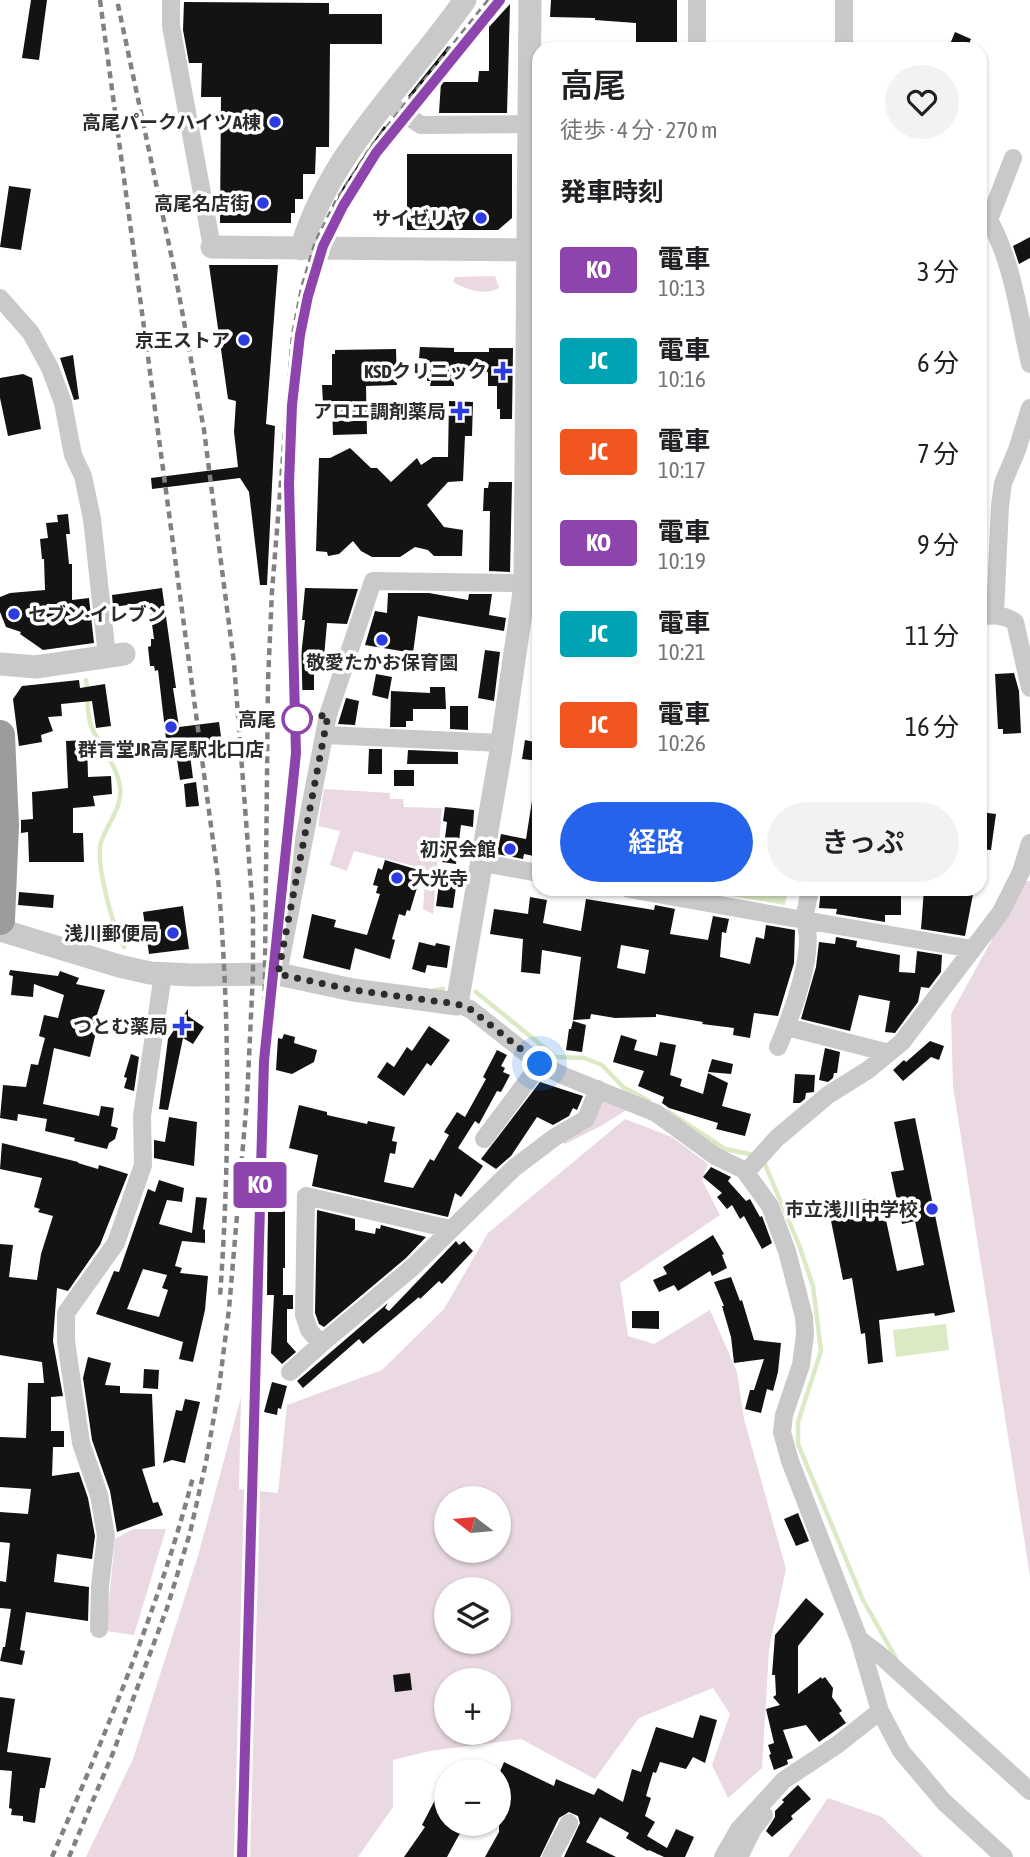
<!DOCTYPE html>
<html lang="ja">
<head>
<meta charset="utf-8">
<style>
  :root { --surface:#fff; --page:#f2f2f2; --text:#202124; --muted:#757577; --accent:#2563eb }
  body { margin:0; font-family:"Asap Condensed","Noto Sans JP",sans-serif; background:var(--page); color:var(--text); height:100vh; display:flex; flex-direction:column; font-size:26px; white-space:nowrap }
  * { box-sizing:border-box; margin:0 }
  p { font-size:23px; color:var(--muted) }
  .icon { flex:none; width:38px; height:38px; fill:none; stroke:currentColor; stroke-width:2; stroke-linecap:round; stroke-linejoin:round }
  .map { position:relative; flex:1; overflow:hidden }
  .drawer { position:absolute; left:532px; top:42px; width:455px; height:854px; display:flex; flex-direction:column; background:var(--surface); border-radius:21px; box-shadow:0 2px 5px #0004 }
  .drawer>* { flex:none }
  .badge { padding:0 14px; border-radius:5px; font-size:24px; line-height:46px }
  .needle { width:46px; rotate:286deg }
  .tools { position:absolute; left:434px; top:1486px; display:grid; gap:14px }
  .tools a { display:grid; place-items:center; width:77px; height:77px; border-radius:50%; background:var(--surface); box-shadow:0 2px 5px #0004; font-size:35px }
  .you { position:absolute; width:35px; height:35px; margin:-18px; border:5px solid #fff; border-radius:50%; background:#1a73e8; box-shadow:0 0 0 10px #1a73e833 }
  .map>.badge { position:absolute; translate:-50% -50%; box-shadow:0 0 0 4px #fff }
  h2 { padding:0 28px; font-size:26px; line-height:63px }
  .round { display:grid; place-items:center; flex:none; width:74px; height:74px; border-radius:37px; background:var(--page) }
  .head { display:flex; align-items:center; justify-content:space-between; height:119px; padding:0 28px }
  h1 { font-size:33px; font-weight:600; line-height:52px }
  .action { display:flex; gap:14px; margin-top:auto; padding:14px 28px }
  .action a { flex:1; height:80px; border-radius:42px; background:var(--accent); color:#fff; font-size:28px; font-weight:600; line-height:80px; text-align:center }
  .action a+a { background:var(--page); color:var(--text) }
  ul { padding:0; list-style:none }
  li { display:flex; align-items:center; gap:21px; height:91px; padding:0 28px }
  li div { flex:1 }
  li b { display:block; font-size:26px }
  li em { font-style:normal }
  li .badge { min-width:77px; font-weight:700; text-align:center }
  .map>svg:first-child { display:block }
  .green { fill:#ead9e2; fill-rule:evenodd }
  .water { fill:#dbeac4 }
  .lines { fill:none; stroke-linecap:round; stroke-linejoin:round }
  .stream { stroke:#dbeac4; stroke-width:4.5 }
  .building { fill:#131313; fill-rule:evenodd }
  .minor { stroke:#c9c9c9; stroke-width:18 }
  .tertiary { stroke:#c9c9c9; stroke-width:23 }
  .trunk { stroke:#9c9c9c; stroke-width:30 }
  .rail { stroke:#818181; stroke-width:4.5; stroke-dasharray:7 5; stroke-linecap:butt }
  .line-casing { stroke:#fff; stroke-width:16 }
  .line { stroke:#8e44ad; stroke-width:10 }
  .walk { stroke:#2c2c2c; stroke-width:7; stroke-dasharray:0 12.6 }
  .poi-dot { fill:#2d3be3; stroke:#fff; stroke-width:2.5 }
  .stop-dot { fill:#fff; stroke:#8e44ad; stroke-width:3.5 }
  .labels { text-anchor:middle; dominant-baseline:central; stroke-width:7; stroke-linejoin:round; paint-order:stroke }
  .poi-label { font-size:19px; font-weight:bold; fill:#2c2c2c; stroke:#fff; text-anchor:end }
  .stop-label { font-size:19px; font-weight:bold; fill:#2c2c2c; stroke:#fff; text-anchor:end }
</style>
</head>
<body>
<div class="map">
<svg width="1030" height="1857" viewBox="0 0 1030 1857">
  <rect width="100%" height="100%" fill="#fff"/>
  <!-- green -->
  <path class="green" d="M495 276 499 288C483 296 468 290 453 282L455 277Z
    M324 789 390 793V799H403L404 807 442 808 433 914 423 909 426 869 354 851 347 871 330 865 340 831 318 826Z
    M1024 881H1030V1576L953 1086 951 1014Z
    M598 1089 636 1104 601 1126 565 1144 555 1137 586 1119Z
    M625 1119 672 1137 708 1164 702 1180 720 1215 620 1283 628 1336 654 1344 710 1310 737 1372 744 1419 786 1569 769 1649 762 1768 728 1798 712 1765 730 1714 713 1688 639 1718 595 1779 521 1739 430 1751 393 1760V1807L358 1857H86L133 1759 198 1556 241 1397 239 1489 278 1493 287 1405 382 1370 444 1309 488 1233ZM446 1498H499V1550H446ZM446 1589H499V1642H446ZM446 1680H499V1732H446Z
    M133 1529H166L134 1635 106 1631 115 1539Z
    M828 1798 882 1817 923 1857H788Z"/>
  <!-- water -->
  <path class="water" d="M733 889H788L785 905 732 896Z
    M946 1324 949 1350 896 1357 893 1330Z"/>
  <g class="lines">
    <!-- stream -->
    <path class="stream" d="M86 680C88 695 86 715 92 728 101 748 117 765 120 787 123 807 107 824 101 842 95 863 113 928 124 947
      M435 990 443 989
      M476 992 556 1057 584 1058 602 1065 623 1087 649 1101
      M669 1112 725 1149 754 1155
      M764 1162 799 1245 813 1286 821 1351 798 1422V1444L863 1600 897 1660"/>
  </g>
  <!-- building -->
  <path class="building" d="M31 0H47L39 60 22 58Z
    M551 0H677V46L636 49V23L595 20V18L550 17Z
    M184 2 329 3V14H382V44H330L329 147H316L315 174H303V199H295V213H291V223H220L221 97H201L202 63H189L183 30Z
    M510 4 507 113H439L441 82H478L479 71H489V27Z
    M955 32 971 39 967 49H948Z
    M448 46 460 56 419 105 408 96Z
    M384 126 395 134V139L358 191 337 234 322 232 343 187Z
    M407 154H512V218L498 230H407Z
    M9 186 31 189 21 250 0 247Z
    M1030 237V258L1019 264 1013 246Z
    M209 265H278L266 424 275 426 267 585H260L249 492 240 478 152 489 151 478 238 467 234 432 236 401 228 399Z
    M420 347 454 348V352H489V348H513L512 419H500V409H497V386H488V372L454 373V386H430L431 381H427V359L419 358Z
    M396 349 397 385 366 386 367 434 333 435 332 403 323 404 322 385H332V354H335V350Z
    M73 355 79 399 74 400 60 358Z
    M23 374 32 378 41 429 8 436 0 398V378Z
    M449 401 473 402 472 436H465L463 481 448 482 427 505 444 527 463 530 462 556H434L428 550 415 547 400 557H372L361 551 353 541 339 554 328 556 327 552 316 551 319 458H330L350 448 371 468H377L391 482 417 458 421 465 433 457H448Z
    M489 482H512L510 572 489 571 490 511H483L484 488H488Z
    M68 514 70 534H66L69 564H72V600L89 598 94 643 43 650 20 634 21 632 6 627 0 612V597L10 593 45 590 44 559H42L40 539 48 538 46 523 58 522 57 515Z
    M162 588 176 688H173L179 727 219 722 223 751 190 755 193 778 180 780 175 745 167 747 158 670 155 671 154 666H150L148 647 151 646V639H154L149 602 113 607 112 595Z
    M305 588 358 589 347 624 327 623 324 657 314 655V690H302L301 656 305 620H302Z
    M388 593H429L468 600 469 594H492L489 615 506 618 504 631 418 616 413 653 365 645 375 611 387 613Z
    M485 650 500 652 494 701 478 698Z
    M1014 673 1019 691 1021 733 1003 734V729H998L995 674Z
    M376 674 392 677 388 699 372 695Z
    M79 680 80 688 105 684 111 726 96 728 92 701 61 704 62 716 48 717 53 731 41 735 42 742 19 746 13 699 22 686Z
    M430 687H445L446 709H413V721H406V727H390L391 691 430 693Z
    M346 698 359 701 355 725 338 724Z
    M450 706H468V730L450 729Z
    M87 740 88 777 111 776 112 794 93 796 95 806 73 808V833H83L84 862H29L28 832 21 833V820L33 819 32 792 68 788 66 741Z
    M525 740 539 743V761L522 759Z
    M369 749H382V774H368Z
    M408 750 458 752V764H407Z
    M394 770H414V786H394Z
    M196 782 199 806 186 807 184 784Z
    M532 801 539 802V857L524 854 523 859 497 854 501 834 526 839Z
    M445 807 474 810 473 827 461 825 456 864 442 862 447 822 443 821Z
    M980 812 996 814 991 850 980 849Z
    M385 860 422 871 410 911 407 910 405 916 399 914 392 939 395 940 390 959 355 948 350 970 303 958 312 914 336 920 334 927 367 935 380 894 376 893 378 886 373 885 378 868 382 870Z
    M439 884 456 887 453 908 436 906Z
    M821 889H901V915H885V922L836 914 837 909 819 908Z
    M924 889H974L965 936 921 929Z
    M19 892 54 895 53 908 18 905Z
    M530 897 547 900 543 923 581 931 586 899 654 910 655 905 675 909 670 934 708 940 713 916 729 919 726 933 722 932 720 957 750 964 756 937 764 939 766 925 795 930 794 963 778 1016 754 1013 750 1038 733 1035 734 1028 702 1024 703 1022 656 1014V1017L615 1018 591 1014 590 1019 573 1020 581 957 542 950 540 974 521 972 523 939 490 934 494 909 528 914ZM621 945 649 950 645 974 617 968Z
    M183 906 189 949 149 954 143 912Z
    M836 937 857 941 856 947 900 955 899 972 915 973 917 951 942 955 941 972 929 988 921 987 918 1002 895 1033 885 1032 890 1001 859 995 850 1031 801 1019 816 967 819 942 835 944Z
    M419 942 435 946 436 943 450 946 447 968 427 965 425 973 412 969Z
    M10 970 58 976 60 971 79 978 76 984 105 990 93 1027 97 1028 90 1057 54 1048 43 1104 99 1116 101 1106 114 1108 111 1126 118 1128 115 1139 109 1143 107 1149 74 1141 75 1138 45 1131 47 1119 18 1114 17 1121 0 1118 3 1085 26 1087 31 1064 38 1065 45 1038 39 1036 44 1015 58 1018 64 995 34 984 33 997 11 995 13 976 9 975Z
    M188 1009V1016L204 1027 193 1044 183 1038 168 1110 159 1109 168 1039Z
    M573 1021 586 1025 582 1052 566 1050 569 1029H571Z
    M429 1026 450 1040 431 1066 427 1063 404 1096 377 1077 387 1062 394 1067 407 1047 412 1051Z
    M284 1034 295 1037 294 1043 317 1050 314 1062 292 1074 276 1070 278 1038 282 1039Z
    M621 1035 637 1040 634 1050 657 1056 660 1042 676 1045 670 1075 682 1079 680 1086 703 1094 708 1073 728 1083 722 1106 751 1114 745 1136 716 1129 718 1123 669 1108 662 1103 664 1097 638 1086 644 1071 613 1062Z
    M930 1041 944 1046 939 1060 931 1057 903 1081 893 1070 904 1060 906 1062Z
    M825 1048 840 1052 837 1073H834L833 1078 828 1082 819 1080Z
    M497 1050 507 1055 501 1066 505 1068 503 1072 510 1075 501 1092 497 1091 479 1124 475 1121 458 1148 483 1166 461 1197 455 1193 448 1217 312 1186 318 1155 289 1148 299 1105 327 1112V1115L367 1124 368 1121 395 1127 392 1141 397 1142 395 1154 390 1153 384 1182 413 1188 430 1159 434 1161 449 1135 444 1132 457 1112 465 1117 486 1079 483 1077Z
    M131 1054 139 1057 134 1091 124 1088 127 1078 124 1077Z
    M712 1059 733 1064 731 1074 708 1072Z
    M795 1074 815 1075 814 1092 806 1093 805 1099 800 1103H793Z
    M540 1082 583 1096 577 1110 573 1108 569 1116 553 1125 537 1117 511 1156 496 1169 481 1159Z
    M169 1117 197 1122 194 1166 154 1158V1140L165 1142Z
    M915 1118 955 1312 935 1316 934 1313 879 1320 883 1362 868 1364 865 1333 861 1334 852 1278 843 1280 828 1206 874 1197 879 1221 886 1220 897 1271 924 1265 915 1221 902 1224 891 1172 904 1170 894 1122Z
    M2 1143 78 1162V1163L98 1169 99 1165 128 1174 100 1245 68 1291 57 1288 55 1313 53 1341 63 1396 51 1397V1431H64V1447H53L52 1476 79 1472 88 1498 95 1536 92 1559 57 1554 54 1582 89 1587 88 1621 26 1612 20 1650 25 1651 22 1665 0 1661 3 1647H5L11 1609 0 1608V1581L6 1582 10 1543 0 1542V1512L28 1514 31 1489 0 1487V1437L26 1438 28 1383H44L42 1362 0 1355V1244L13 1245 9 1277 37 1280 41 1254 53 1216 38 1212 40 1209 34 1207 42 1178 0 1169Z
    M273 1167 285 1170 277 1206H285V1268H283V1295H267L268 1190Z
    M711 1167 731 1177 728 1181 746 1201 750 1199 760 1217 762 1216 772 1243 762 1249 744 1216 740 1219 732 1205 727 1209 717 1197 722 1193 703 1177Z
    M159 1180 184 1188 182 1202 167 1200 159 1224 192 1233 196 1197 207 1198 203 1229 205 1230V1243L182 1241 175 1266 182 1268 180 1273 208 1276 205 1310 193 1362 179 1359 183 1342 96 1314 114 1271 119 1272 148 1189 155 1192ZM143 1269 167 1275 162 1288 168 1290 159 1317 127 1309Z
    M317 1210 355 1219V1230L375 1234 376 1228 380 1229 381 1225 426 1237 406 1258 324 1327 319 1324 315 1313Z
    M713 1235 724 1254 722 1255 727 1268 712 1276 710 1271 678 1291 674 1285 659 1292 653 1280 667 1274 663 1267Z
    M456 1241 459 1245 464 1241 473 1251 442 1284 439 1281 420 1299 419 1297 363 1344 359 1339 303 1388 297 1381 388 1303 385 1308 389 1311Z
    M731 1277 740 1301 742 1300 754 1340 781 1343 778 1372 773 1391 767 1389 761 1413 745 1409 750 1390H754L764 1359 734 1363 731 1337 722 1306H724L714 1282Z
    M274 1295H293V1309H287V1342L296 1352 282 1364 271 1353Z
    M632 1311H659V1329L632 1328Z
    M88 1357 111 1363 105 1385 120 1386V1393L152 1394 155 1466 142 1469 153 1503 158 1502 163 1515 117 1532 110 1491 92 1440 83 1378Z
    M144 1369 159 1370 158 1389 143 1388Z
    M272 1382 287 1386 281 1409 278 1408 277 1415 264 1412Z
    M185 1399 200 1402 185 1463 172 1460 163 1463 176 1410 182 1411Z
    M798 1513 809 1541 796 1546 784 1519Z
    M806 1598 824 1614 798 1646V1694L821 1677 822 1679 825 1677 833 1688 832 1697 842 1711 839 1713 846 1723 819 1742 806 1725 783 1730 793 1758 787 1760 788 1764 784 1766 774 1770 769 1755 771 1754 768 1745 774 1743 766 1709 780 1705 773 1697 776 1695 775 1675H772L775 1635Z
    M410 1673 412 1690 395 1692 393 1675Z
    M0 1697 15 1699 7 1752 51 1758 45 1788H40L35 1823 23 1821V1816L11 1815 12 1809 9 1808 12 1771 0 1770Z
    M700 1715 717 1720 705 1763 693 1757 686 1769 660 1762 656 1773 653 1772 646 1796 651 1798 645 1816 655 1822 647 1836 667 1848 676 1829 694 1837 685 1857H664L649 1850 648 1851 626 1838 629 1833 600 1817 586 1842 616 1857H564L580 1823 578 1816 569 1812 559 1818 540 1857H485L499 1832V1774L504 1762 554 1786 556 1779 594 1795 598 1788 623 1802 632 1769 641 1772 656 1727 693 1738Z
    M798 1785 811 1799 791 1816 793 1819 772 1837 766 1831 775 1817V1811L784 1802 782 1800Z
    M437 1796 446 1801V1824H465L447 1857H404L425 1827 422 1825Z"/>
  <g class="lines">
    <!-- minor -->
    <path class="minor" d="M171 0V26L212 247
      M844 0V49
      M697 49V0
      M385 101 421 125 539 124
      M1013 158 989 220C1013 263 1019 316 1030 364
      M0 298 31 333 50 368 63 403 73 455 83 476 92 519 107 656
      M995 614 1000 506 1003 483 1017 450 1030 408
      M980 617C994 615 1003 614 1015 622L1030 688
      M325 735 502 743
      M482 863 539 873
      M629 889 804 920C818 947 790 1019 778 1047
      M810 889 804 920 972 949
      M278 974 328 715 373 581 512 583 539 586
      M457 1004 470 1009 540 1064 564 1076 656 1113 715 1156 744 1170 770 1206 787 1251 804 1317 805 1335 801 1365 784 1415 782 1432 790 1461 859 1639 880 1711 901 1751 944 1802 1004 1857
      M787 1027 889 1053
      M484 1139 540 1064
      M744 1170 749 1169 777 1138 828 1095 868 1070 902 1042 1001 912 1021 872 1030 843
      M450 1229 306 1196 304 1315 309 1330 321 1344 414 1266 514 1168 555 1137 586 1119 598 1089
      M290 1372 321 1344
      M99 1629 100 1586 106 1536 99 1495 81 1443 66 1341V1313L116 1243 143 1165 142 1116 163 974
      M859 1639 880 1655 1030 1791
      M551 1857 569 1823
      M723 1857 739 1829 784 1780 837 1745 880 1711
      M739 1857 753 1829 764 1815"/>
    <!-- tertiary -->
    <path class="tertiary" d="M212 247 527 250
      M301 249C330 151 408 82 465 0
      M0 664 36 667 124 654
      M0 930 119 966 150 973 192 975 278 974 353 990 457 1004 500 756 525 585 530 0"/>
    <!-- trunk -->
    <path class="trunk" d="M0 735 4 825 0 920"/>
    <!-- rail -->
    <path class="rail" d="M100 0 218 878C230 1017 230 1157 220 1297
      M274 957 296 753 290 475
      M252 1495 264 1061 268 681 272 591 293 335 302 288 316 242 336 202 370 149 489 0
      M52 1857C106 1732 159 1608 193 1477
      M69 1857 113 1753 167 1608 190 1533 206 1462 219 1388 229 1309 247 1099 253 974V912L234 663 204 430 175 273 117 0"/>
  </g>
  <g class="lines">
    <!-- line casing -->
    <g class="line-casing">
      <path id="line" d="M242 1857 264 1061 296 753 289 484 292 405 300 335 308 296 323 246 343 206 376 153 500 0"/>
    </g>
    <!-- line -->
    <use href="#line" class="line"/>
    <!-- walk -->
    <path class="walk" d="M297 719 328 715 278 974 353 990 457 1004 470 1009 540 1064"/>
  </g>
  <!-- markers -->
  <g class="poi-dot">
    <circle cx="275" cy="122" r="7"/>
    <circle cx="263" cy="203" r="7"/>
    <circle cx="481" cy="218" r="7"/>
    <circle cx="244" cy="340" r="7"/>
    <path d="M499.5 360.5h7v7h7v7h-7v7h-7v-7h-7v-7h7z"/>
    <path d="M456.5 400.5h7v7h7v7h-7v7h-7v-7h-7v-7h7z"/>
    <circle cx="14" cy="614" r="7"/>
    <circle cx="382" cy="640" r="7"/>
    <circle cx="171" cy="727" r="7"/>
    <circle cx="510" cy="849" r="7"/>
    <circle cx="397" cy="878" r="7"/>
    <circle cx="173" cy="933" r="7"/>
    <path d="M178.5 1015.5h7v7h7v7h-7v7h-7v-7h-7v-7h7z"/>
    <circle cx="932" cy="1209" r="7"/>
  </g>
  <circle class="stop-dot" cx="297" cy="719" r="14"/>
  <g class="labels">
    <!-- poi labels -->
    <g class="poi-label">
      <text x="261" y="122">高尾パークハイツA棟</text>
      <text x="249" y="203">高尾名店街</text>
      <text x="467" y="218">サイゼリヤ</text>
      <text x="230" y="340">京王ストア</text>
      <text x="487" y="371">KSDクリニック</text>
      <text x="446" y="411">アロエ調剤薬局</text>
      <text x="28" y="614" text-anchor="start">セブン-イレブン</text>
      <text x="382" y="662" text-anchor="middle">敬愛たかお保育園</text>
      <text x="171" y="749" text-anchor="middle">群言堂JR高尾駅北口店</text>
      <text x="496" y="849">初沢会館</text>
      <text x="411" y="878" text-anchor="start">大光寺</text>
      <text x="159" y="933">浅川郵便局</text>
      <text x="168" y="1026">つとむ薬局</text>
      <text x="918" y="1209">市立浅川中学校</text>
    </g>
    <!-- stop labels -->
    <g class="stop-label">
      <text x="276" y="719">高尾</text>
    </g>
  </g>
</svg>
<div class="tools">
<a><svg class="needle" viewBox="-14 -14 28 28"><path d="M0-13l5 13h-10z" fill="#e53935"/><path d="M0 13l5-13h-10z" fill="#757577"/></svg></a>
<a><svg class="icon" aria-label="layers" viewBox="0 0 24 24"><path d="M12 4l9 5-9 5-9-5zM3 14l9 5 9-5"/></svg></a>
<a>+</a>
<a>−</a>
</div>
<div class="you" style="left:540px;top:1064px"></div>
<b class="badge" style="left:260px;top:1185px;background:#8e44ad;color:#fff">KO</b>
<section class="drawer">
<div class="head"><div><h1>高尾</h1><p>徒歩 · 4 分 · 270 m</p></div><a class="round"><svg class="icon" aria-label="heart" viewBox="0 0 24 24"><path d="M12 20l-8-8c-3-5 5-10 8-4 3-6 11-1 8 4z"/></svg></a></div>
<h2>発車時刻</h2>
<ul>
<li><span class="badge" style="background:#8e44ad;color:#fff">KO</span><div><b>電車</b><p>10:13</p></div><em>3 分</em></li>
<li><span class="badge" style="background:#00a3b4;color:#fff">JC</span><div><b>電車</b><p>10:16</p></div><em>6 分</em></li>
<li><span class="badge" style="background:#f15620;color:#fff">JC</span><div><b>電車</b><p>10:17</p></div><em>7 分</em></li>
<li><span class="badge" style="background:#8e44ad;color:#fff">KO</span><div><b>電車</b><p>10:19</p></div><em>9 分</em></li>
<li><span class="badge" style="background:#00a3b4;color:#fff">JC</span><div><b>電車</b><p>10:21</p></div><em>11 分</em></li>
<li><span class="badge" style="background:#f15620;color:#fff">JC</span><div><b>電車</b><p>10:26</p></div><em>16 分</em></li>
</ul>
<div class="action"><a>経路</a><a>きっぷ</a></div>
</section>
</div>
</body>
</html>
